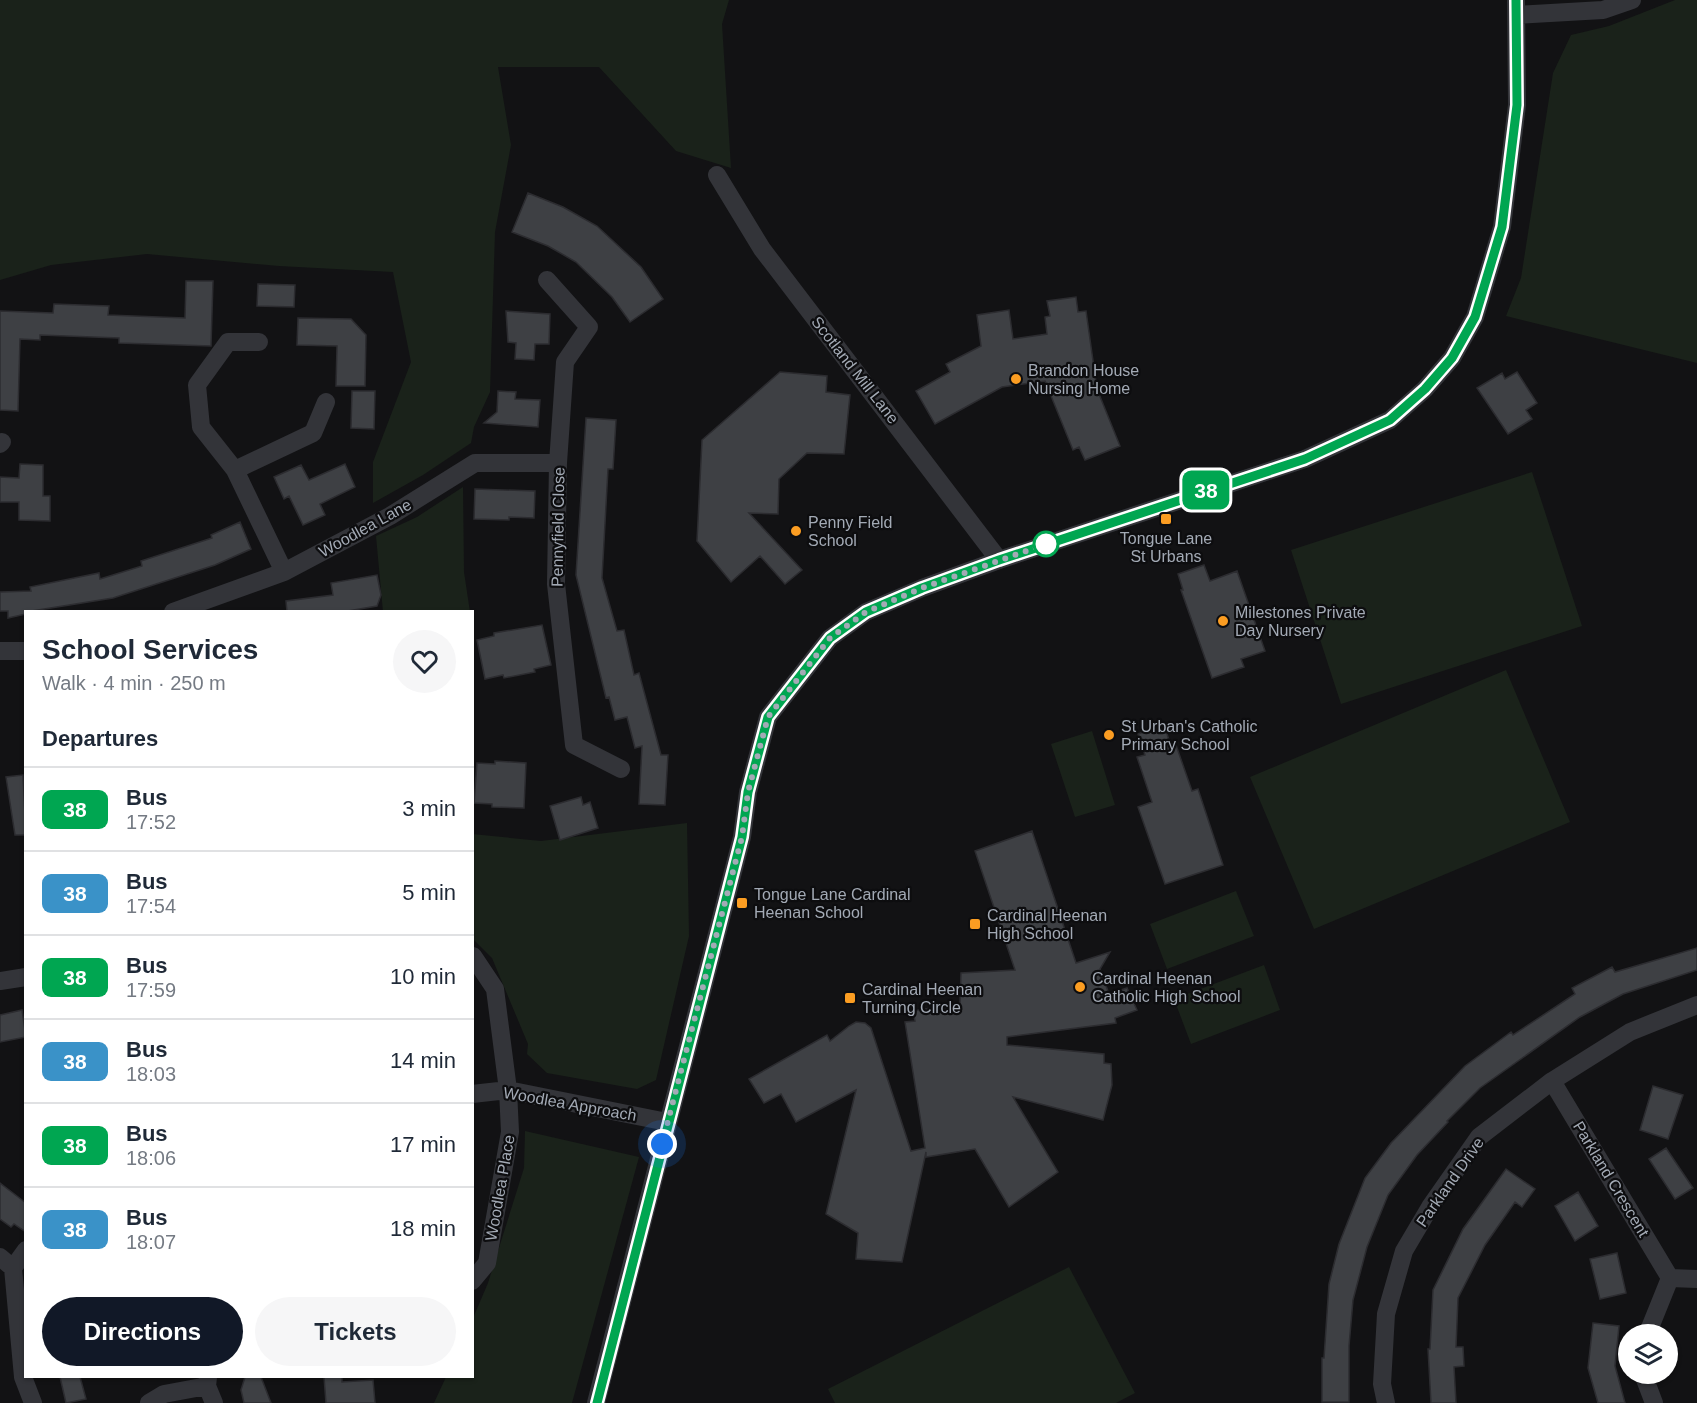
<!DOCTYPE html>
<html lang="en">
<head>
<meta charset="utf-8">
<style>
  :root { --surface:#fff; --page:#f6f6f7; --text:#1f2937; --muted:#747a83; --line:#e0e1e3; --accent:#111827 }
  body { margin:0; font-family:Helvetica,sans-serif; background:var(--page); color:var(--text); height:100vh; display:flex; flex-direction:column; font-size:22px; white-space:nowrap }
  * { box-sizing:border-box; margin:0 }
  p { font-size:20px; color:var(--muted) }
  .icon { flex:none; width:33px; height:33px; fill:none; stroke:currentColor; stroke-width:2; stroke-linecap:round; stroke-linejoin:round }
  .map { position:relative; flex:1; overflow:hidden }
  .side { position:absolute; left:24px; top:610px; width:450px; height:768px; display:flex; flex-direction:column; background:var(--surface); border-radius:0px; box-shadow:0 2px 4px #0004 }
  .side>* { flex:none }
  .badge { padding:0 12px; border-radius:9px; font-size:21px; line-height:39px }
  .controls { position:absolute; left:1618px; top:1324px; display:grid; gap:12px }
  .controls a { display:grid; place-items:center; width:60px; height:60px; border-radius:50%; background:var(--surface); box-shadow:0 2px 4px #0004; font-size:30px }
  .you { position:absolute; width:30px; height:30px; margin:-15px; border:4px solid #fff; border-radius:50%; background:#1a73e8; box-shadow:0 0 0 9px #1a73e833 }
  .map>.badge { position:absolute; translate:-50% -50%; box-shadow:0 0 0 3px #fff }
  h2 { padding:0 18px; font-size:22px; line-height:54px }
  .round { display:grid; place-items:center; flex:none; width:63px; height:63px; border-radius:32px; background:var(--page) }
  .headline { display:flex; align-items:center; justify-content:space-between; height:102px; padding:0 18px }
  h1 { font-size:28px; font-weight:700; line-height:45px }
  .button { display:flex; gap:12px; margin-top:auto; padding:12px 18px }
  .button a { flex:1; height:69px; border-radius:36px; background:var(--accent); color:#fff; font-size:24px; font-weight:700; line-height:69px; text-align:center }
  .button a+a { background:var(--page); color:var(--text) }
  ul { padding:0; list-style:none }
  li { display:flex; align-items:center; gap:18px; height:84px; padding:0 18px; border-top:2px solid var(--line) }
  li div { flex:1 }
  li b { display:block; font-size:22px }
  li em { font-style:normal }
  li .badge { min-width:66px; font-weight:700; text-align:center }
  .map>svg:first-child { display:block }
  .green { fill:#1a221a }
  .building { fill:#3e4044; stroke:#2c2c30; stroke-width:1.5 }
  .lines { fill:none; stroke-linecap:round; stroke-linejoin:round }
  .minor { stroke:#333439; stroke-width:18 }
  .line-casing { stroke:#fff; stroke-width:14 }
  .line { stroke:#00a651; stroke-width:9 }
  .walk { stroke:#a3aab5; stroke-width:6; stroke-dasharray:0 10.8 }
  .poi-dot { fill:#fb9d22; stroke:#0d0d0f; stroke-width:2 }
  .stop-dot { fill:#fff; stroke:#00a651; stroke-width:3 }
  .labels { text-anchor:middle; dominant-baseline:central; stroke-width:4.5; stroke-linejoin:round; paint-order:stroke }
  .street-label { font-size:16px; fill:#a3aab5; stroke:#0d0d0f }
  .poi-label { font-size:16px; fill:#a3aab5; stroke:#0d0d0f; text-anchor:start }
</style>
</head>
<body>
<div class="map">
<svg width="1697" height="1403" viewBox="0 0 1697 1403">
  <rect width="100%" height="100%" fill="#121214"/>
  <!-- green -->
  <path class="green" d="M0 0H729L722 24 731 168 676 151 599 67H498L511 145 495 232 490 392 474 427 471 443 423 475 373 503V462L411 362 393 272 279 266 147 254 51 265 0 280Z
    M1675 0H1697V363L1506 316 1521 278 1553 73 1571 35 1609 26Z
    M1532 472 1582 626 1341 704 1291 550Z
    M463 487 464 572 470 612H383L376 536 417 517Z
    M1506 670 1570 822 1314 929 1250 777Z
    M1092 731 1115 805 1075 817 1051 744Z
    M687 823 689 936 656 1080 637 1089 547 1073 527 1054 528 1044 492 958 473 939 472 834 541 841Z
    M1236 891 1254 936 1167 969 1150 924Z
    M1264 965 1280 1010 1191 1044 1174 999Z
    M525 1131 639 1157 572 1403H434L446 1377H472L473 1318 488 1283 524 1168Z
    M1069 1267 1135 1393 1116 1403H835L828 1389Z"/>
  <!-- building -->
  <path class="building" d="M528 193 563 207 597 226 641 267 663 299 630 322 612 297 576 262 548 246 512 232Z
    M186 281H213L211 346 119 343V338L40 335V340L20 339 18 411 0 410V311L53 313 54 304 109 306 108 315 185 318Z
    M258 284 295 285 294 307 257 306Z
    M1076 297 1078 312 1086 311 1097 389 1120 446 1085 460 1079 447 1073 450 1045 381 1002 387 935 424 916 391 950 372 946 364 981 346 977 315 1009 310 1013 339 1047 334 1045 317 1050 316 1047 301Z
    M506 311 550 314 549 344H535L534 360 515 359 516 343 508 342Z
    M298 318 351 319 366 335 365 386H336L337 346 297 345Z
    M780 372 827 376 826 392 850 395 844 454 807 453 779 479 778 514 749 513 802 570 785 584 760 556 731 582 697 541 702 440Z
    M1517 372 1537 403 1526 410 1532 419 1508 434 1477 388 1502 373 1505 379Z
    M352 391H375L374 429 351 428Z
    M498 391 516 392 515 399 540 400 538 427 484 423 497 412Z
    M586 418 616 420 613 469H608L602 578 617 631 624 630 634 675 639 673 661 755H668L665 805 639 804 642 746 635 748 627 717 615 720 609 697 606 698 576 575Z
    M20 464 43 465V496H50V521L19 520V502H0V477L19 478Z
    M345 464 355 487 320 504 325 515 303 525 289 496 284 499 274 477 301 465 309 480Z
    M475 489 535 491 534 518 509 517V520L474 519Z
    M240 522 251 549 215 565 113 598 26 612V614L8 618V611H0V592L31 591 30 587 99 573 100 579 142 566 141 561 212 538 211 535Z
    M1204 565 1210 581 1237 571 1265 651 1241 659 1244 667 1212 678 1181 590H1183L1178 574Z
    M377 575 381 595 377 606 342 612H287L286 601 333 595 331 583Z
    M542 625 551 665 534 669 535 672 504 678 503 675 485 679 477 640 494 636V633Z
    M1164 725 1171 746 1176 745 1192 791 1198 789 1223 865 1165 884 1138 807 1152 802 1137 757 1145 755 1138 734Z
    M495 761 526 763 524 808 492 807V804L474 803 477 763 495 764Z
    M23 775 26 835H15L6 777Z
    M581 797 583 805 590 802 598 828 560 840 550 806Z
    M1032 831 1076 963 1110 952 1100 969 1109 994 1127 988 1137 1010 1115 1018 1116 1023 1007 1037V1045L1104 1054V1063L1111 1064 1112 1085 1103 1120 1013 1097 1058 1172 1009 1207 975 1149 926 1157V1152L902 1262 856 1259 858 1233 826 1214 856 1090 796 1122 781 1094 764 1103 749 1079 827 1035 830 1041 849 1026 856 1022 865 1023 871 1028 911 1151 925 1148 905 1022 915 1021 913 1011 960 1003 961 973 1015 970 975 851Z
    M1697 948V970L1623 994 1580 1017 1480 1088 1447 1121 1448 1122 1417 1155 1388 1195 1367 1247 1353 1300 1349 1346V1402H1322V1358H1324L1329 1284 1339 1244 1365 1178 1391 1143 1465 1066 1511 1032 1513 1035 1575 994 1572 988 1612 967 1615 972Z
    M22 1010 26 1037 0 1042V1015Z
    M1653 1086 1683 1095 1668 1139 1640 1130Z
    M1666 1148 1693 1188 1675 1199 1649 1159Z
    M1506 1169 1535 1189 1522 1207 1515 1202 1485 1245 1458 1298 1456 1347H1463L1464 1366 1454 1367 1456 1403H1431L1428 1349H1430L1433 1290 1463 1229Z
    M0 1183 26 1203V1232L14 1224 11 1227 0 1219Z
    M1578 1192 1598 1226 1575 1241 1555 1206Z
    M1617 1253 1626 1293 1600 1299 1590 1259Z
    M1593 1323 1619 1326 1615 1366 1625 1403H1598L1588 1368Z
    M60 1377H80L86 1399 66 1403Z
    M245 1377H261L271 1403H244L241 1390Z
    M324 1377H342V1382L373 1380 375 1403H326Z"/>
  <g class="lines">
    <!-- minor -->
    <path class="minor" d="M1517 15 1603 10 1632 0
      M717 175 762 249 999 560
      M547 280 589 327 565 362 558 463 556 584 574 745 621 769
      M259 342H228L197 385 201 427 235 470 284 572
      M0 444 2 442
      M235 470 313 433 326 402
      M173 612 284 572 390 516 475 463H558
      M0 651H26
      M0 981 26 977
      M1552 1081 1670 1278
      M472 1094 508 1090 667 1122
      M0 1257 13 1268 23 1377 33 1403
      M13 1268 26 1250
      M1670 1278 1697 1279
      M472 1281 487 1263 510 1132 508 1090 495 989 473 956
      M1647 1335 1670 1278
      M1643 1374 1654 1403
      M208 1377 207 1386 214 1403
      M149 1403 164 1394 207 1386
      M596 1403 742 837 748 792 768 717 830 638 866 612 922 588 999 560 1305 459 1390 420 1425 389 1452 358 1475 317 1502 227 1517 105 1516 0
      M1386 1403 1382 1384 1386 1314 1404 1251 1430 1207 1479 1137 1552 1081 1630 1032 1697 1005"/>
  </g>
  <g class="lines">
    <!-- line casing -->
    <g class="line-casing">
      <path id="line" d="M597 1403 742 837 748 792 768 717 830 638 866 612 922 588 999 560 1305 459 1390 420 1425 389 1452 358 1475 317 1502 227 1517 105 1516 0"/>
    </g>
    <!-- line -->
    <use href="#line" class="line"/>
    <!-- walk -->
    <path class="walk" d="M662 1144 742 837 748 792 768 717 830 638 866 612 885 604 922 588 1046 544"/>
  </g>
  <!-- markers -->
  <g class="poi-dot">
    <circle cx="1016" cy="379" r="6"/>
    <rect x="1160" y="513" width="12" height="12" rx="3"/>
    <circle cx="796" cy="531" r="6"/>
    <circle cx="1223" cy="621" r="6"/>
    <circle cx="1109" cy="735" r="6"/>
    <rect x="736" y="897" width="12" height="12" rx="3"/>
    <rect x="969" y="918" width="12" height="12" rx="3"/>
    <circle cx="1080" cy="987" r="6"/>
    <rect x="844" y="992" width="12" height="12" rx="3"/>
  </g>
  <circle class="stop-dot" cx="1046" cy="544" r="12"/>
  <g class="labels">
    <!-- street labels -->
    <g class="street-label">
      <text transform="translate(855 370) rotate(52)">Scotland Mill Lane</text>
      <text transform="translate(558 527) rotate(-89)">Pennyfield Close</text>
      <text transform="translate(365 528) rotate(-29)">Woodlea Lane</text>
      <text transform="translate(570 1104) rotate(10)">Woodlea Approach</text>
      <text transform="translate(1611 1179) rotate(59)">Parkland Crescent</text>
      <text transform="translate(1450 1182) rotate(-55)">Parkland Drive</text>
      <text transform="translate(500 1188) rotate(-80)">Woodlea Place</text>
    </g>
    <!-- poi labels -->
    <g class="poi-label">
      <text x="1028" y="370">Brandon House<tspan x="1028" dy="18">Nursing Home</tspan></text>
      <text x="808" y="522">Penny Field<tspan x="808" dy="18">School</tspan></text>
      <text x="1166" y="538" text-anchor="middle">Tongue Lane<tspan x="1166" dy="18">St Urbans</tspan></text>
      <text x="1235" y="612">Milestones Private<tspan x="1235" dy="18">Day Nursery</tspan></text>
      <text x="1121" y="726">St Urban's Catholic<tspan x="1121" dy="18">Primary School</tspan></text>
      <text x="754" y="894">Tongue Lane Cardinal<tspan x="754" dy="18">Heenan School</tspan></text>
      <text x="987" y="915">Cardinal Heenan<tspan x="987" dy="18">High School</tspan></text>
      <text x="1092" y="978">Cardinal Heenan<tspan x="1092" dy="18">Catholic High School</tspan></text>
      <text x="862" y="989">Cardinal Heenan<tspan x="862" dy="18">Turning Circle</tspan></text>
    </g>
  </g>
</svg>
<div class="controls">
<a><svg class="icon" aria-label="layers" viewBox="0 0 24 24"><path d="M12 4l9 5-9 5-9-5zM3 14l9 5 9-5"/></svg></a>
</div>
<div class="you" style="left:662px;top:1144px"></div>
<b class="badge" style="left:1206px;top:490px;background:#00a651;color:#fff">38</b>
<section class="side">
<div class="headline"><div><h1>School Services</h1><p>Walk · 4 min · 250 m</p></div><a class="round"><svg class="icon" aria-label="heart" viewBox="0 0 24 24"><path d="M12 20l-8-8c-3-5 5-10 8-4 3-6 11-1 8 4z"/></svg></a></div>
<h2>Departures</h2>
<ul>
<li><span class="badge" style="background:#00a651;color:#fff">38</span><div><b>Bus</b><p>17:52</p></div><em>3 min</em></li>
<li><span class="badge" style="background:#3a92c8;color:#fff">38</span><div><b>Bus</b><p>17:54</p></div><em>5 min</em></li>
<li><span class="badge" style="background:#00a651;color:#fff">38</span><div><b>Bus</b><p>17:59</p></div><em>10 min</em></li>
<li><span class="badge" style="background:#3a92c8;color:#fff">38</span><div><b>Bus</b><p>18:03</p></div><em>14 min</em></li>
<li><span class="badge" style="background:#00a651;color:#fff">38</span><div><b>Bus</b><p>18:06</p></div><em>17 min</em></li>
<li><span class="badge" style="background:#3a92c8;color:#fff">38</span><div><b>Bus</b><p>18:07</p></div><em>18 min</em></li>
</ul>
<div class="button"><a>Directions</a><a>Tickets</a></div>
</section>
</div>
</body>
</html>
